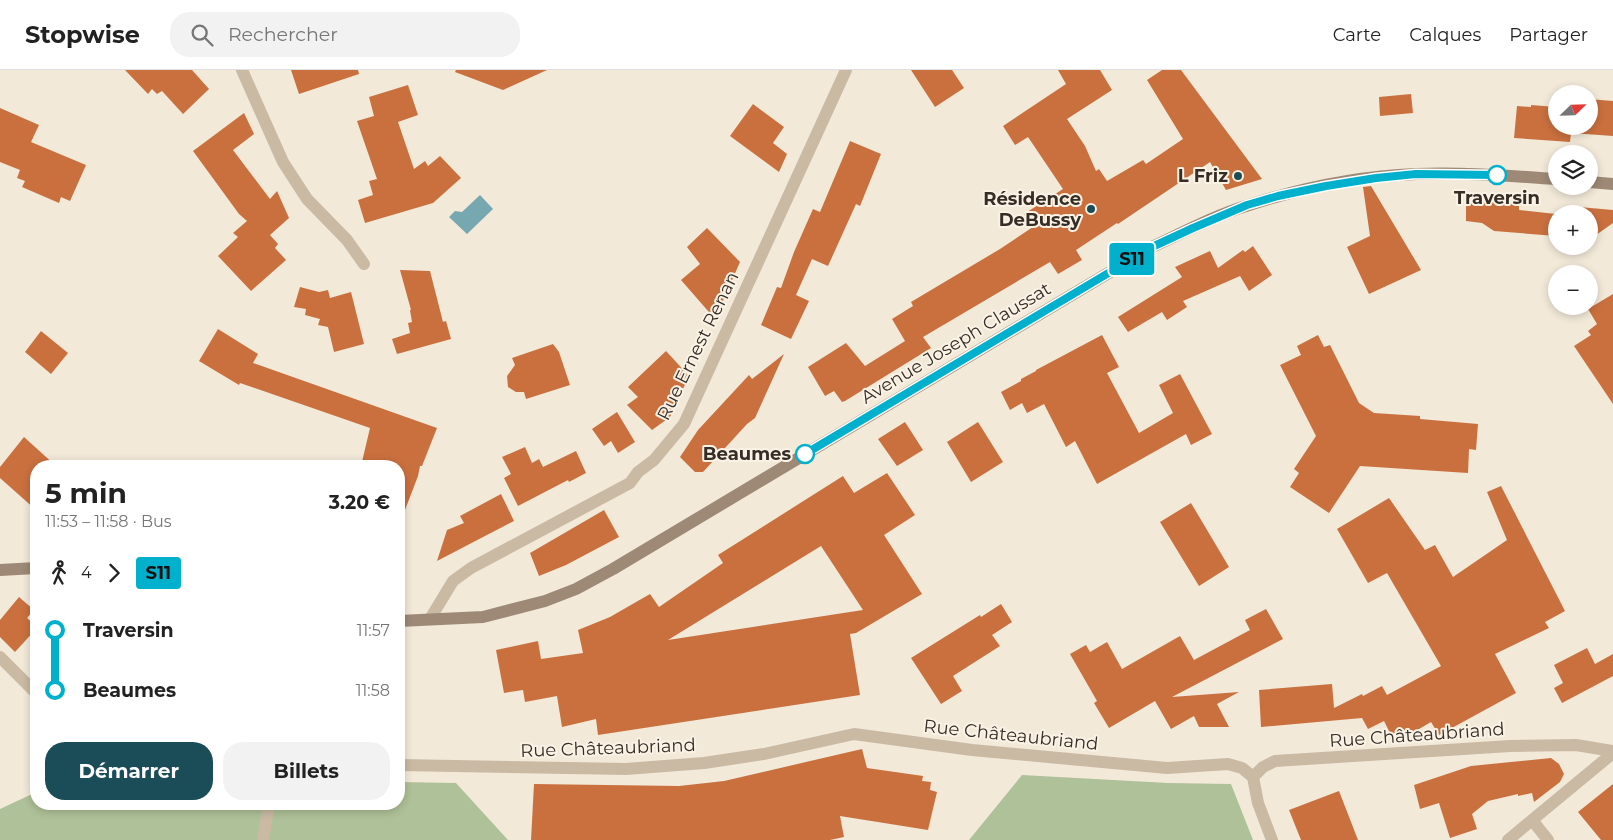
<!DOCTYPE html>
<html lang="fr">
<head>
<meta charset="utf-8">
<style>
  :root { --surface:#fff; --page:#f2f2f2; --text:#222; --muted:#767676; --line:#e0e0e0; --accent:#1b4d58 }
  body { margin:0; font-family:Montserrat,sans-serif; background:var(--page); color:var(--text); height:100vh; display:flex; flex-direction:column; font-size:19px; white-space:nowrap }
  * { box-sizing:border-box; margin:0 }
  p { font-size:16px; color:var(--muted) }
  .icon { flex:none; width:28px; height:28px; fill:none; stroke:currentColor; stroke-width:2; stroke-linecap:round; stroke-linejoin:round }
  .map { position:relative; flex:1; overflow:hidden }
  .sheet { position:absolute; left:30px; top:390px; width:375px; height:350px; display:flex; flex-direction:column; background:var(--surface); border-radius:20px; box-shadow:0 2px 8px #0003 }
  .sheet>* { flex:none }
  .badge { padding:0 10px; border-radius:4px; font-size:18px; line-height:32px }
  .needle { width:32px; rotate:67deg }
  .fabs { position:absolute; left:1548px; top:15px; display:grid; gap:10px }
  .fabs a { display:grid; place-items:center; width:50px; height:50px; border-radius:50%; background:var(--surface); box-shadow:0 2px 8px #0003; font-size:25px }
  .map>.badge { position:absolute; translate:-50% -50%; box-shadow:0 0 0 2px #fff }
  .legs { display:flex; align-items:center; gap:8px; height:55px; padding:0 15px; font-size:16px }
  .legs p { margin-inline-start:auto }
  .overview { display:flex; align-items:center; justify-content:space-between; height:85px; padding:0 15px }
  h1 { font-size:28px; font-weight:700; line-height:38px }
  .cta { display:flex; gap:10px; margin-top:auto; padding:10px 15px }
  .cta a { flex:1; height:58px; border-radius:20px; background:var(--accent); color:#fff; font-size:20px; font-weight:700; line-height:58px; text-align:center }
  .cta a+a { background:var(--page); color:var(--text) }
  ul { padding:0 15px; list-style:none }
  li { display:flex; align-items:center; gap:18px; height:60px; font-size:19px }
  li i { display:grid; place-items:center; width:8px; height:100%; margin:0 6px; background:currentColor }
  li i::after { content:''; width:12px; height:12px; margin:-6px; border:4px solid; border-radius:50%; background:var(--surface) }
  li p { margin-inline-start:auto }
  li:first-child i { background:linear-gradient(#0000 50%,currentColor 0) }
  li:last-child i { background:linear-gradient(currentColor 50%,#0000 0) }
  header { display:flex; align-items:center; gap:30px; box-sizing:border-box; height:70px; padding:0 25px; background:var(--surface); border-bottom:1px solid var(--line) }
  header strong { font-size:24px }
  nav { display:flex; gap:28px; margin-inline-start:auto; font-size:18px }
  .search { width:350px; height:45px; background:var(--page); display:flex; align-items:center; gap:12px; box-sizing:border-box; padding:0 18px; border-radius:20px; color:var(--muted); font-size:19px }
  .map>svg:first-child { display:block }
  .green { fill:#afc198 }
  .water { fill:#77a7b0 }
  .building { fill:#ca703f; fill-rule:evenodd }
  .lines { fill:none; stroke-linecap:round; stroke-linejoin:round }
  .minor { stroke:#cabaa4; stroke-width:12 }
  .secondary { stroke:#9e8976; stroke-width:12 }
  .line-1-casing { stroke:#fff; stroke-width:11 }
  .line-1 { stroke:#00b0cc; stroke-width:8 }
  .stop-1-dot { fill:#fff; stroke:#00b0cc; stroke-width:2.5 }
  .poi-dot { fill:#1b4d58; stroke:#faf2e5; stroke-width:2 }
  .labels { text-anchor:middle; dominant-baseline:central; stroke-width:4; stroke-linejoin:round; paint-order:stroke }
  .poi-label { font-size:18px; font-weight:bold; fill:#352d26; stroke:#faf2e5; text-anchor:end }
  .stop-label { font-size:18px; font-weight:bold; fill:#352d26; stroke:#faf2e5 }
  .street-label { font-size:18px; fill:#352d26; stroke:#faf2e5 }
</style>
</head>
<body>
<header>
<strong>Stopwise</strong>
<div class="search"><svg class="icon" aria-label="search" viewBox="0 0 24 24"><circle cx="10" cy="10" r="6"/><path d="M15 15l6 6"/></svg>Rechercher</div>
<nav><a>Carte</a><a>Calques</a><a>Partager</a></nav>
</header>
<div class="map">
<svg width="1613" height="770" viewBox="0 0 1613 770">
  <rect width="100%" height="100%" fill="#f2e9d9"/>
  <!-- green -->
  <path class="green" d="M1022 705 1168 713 1231 714 1253 770H969Z
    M399 712 456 713 508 770H0V739L30 725 36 724V734H399Z"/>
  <!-- water -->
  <path class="water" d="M480 125 493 139 467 164 449 147 455 141 462 142Z"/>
  <!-- building -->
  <path class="building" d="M125 0H192L209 19 183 44 162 21 157 24 152 19 148 24Z
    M291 0H358L359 4 299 24Z
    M456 0H547L503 20 455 2Z
    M911 0H952L964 18 935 37Z
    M1058 0H1100L1112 20 1067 49 1085 76 1096 101 1099 99 1107 111 1143 90 1146 94 1183 69 1147 10 1162 0H1181L1262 109 1226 120 1210 92 1118 154 1117 153 1076 180 1082 190 1058 204 1050 192 923 267 931 278 845 331 842 332 834 321 825 326 808 297 846 273 865 296 905 271 892 249 913 236 911 232 1000 179 1033 157 1024 144 1063 119 1028 67 1015 75 1003 56 1066 14Z
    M408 15 418 45 398 52 414 99 425 91 428 96 440 86 461 108 433 133 365 153 358 130 373 125 369 111 377 109 357 51 374 46 369 27Z
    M1411 24 1413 43 1380 46 1379 27Z
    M1589 29 1613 31V66L1571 63 1570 72 1514 68 1517 36 1531 37V35L1556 37V56H1589Z
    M753 34 784 57 773 73 787 84 779 102 730 66Z
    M0 38 39 55 31 72 86 95 70 131 61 127 59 133 22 117 25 111 17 108 20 100 0 92Z
    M244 43 254 64 233 80 270 129 277 121 289 148 270 165 278 174 275 178 286 190 251 221 218 186 238 167 233 163 247 151 239 144 193 81Z
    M850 71 881 84 860 136 856 134 828 196 812 189 796 225 809 231 791 269 761 255 777 217 781 218 794 182 813 139 820 142Z
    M1371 116 1421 200 1369 224 1347 177 1370 166 1363 117Z
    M1466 130 1519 133V140L1556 144V166L1494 161 1482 153 1466 151Z
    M1579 137 1613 140V153L1589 170V144H1579Z
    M707 158 740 192 715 249 681 210 700 194 687 177Z
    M1253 176 1272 205 1249 221 1240 206 1183 231 1187 237 1167 250 1162 242 1128 262 1118 247 1182 207 1175 197 1210 181 1218 198 1243 180 1245 182Z
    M400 200 430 201 443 252 446 251 451 269 397 284 392 269 410 263 408 253 412 252 410 240H411Z
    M300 217 319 222 328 220 330 228 351 222 364 274 334 282 328 257 318 255 320 249 305 245 306 239 294 237Z
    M1613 224V334L1574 276 1591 265 1588 261 1597 254 1588 239Z
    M218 259 258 284 253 293 437 358 422 396H420L418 406 400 453 399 452V396H361L370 358 240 313 239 315 199 291Z
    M41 261 68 283 51 304 25 282Z
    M1102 265 1119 297 1107 303 1139 363 1173 343 1159 315 1180 304 1212 364 1191 375 1186 364 1097 414 1075 371 1066 377 1044 334 1027 343 1022 333 1010 340 1001 322 1021 311V309L1036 301V300Z
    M1318 265 1324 277 1330 275 1359 333 1374 343 1420 346V349L1478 354 1476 380 1469 379 1468 403 1360 396 1329 443 1290 417 1299 403 1294 399 1316 366 1280 295 1301 285 1297 276Z
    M553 274 559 282 570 315 526 329 524 322H516L508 317 507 306 515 295 512 288Z
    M666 281 689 306 670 347 652 360 627 335 638 327 628 317Z
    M784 284 755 348 747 354 703 402H695L680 387 698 360 749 305 752 309Z
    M617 342 635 372 618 383 611 371 604 376 592 359Z
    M905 352 923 380 897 396 878 369Z
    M978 352 1003 392 971 412 947 372Z
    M24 367 56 396H36V440L0 408V397Z
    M525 377 532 393 539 389 543 397 576 381 586 403 569 412 568 410 518 436 504 408 511 404 502 387Z
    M887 403 915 445 884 465 922 524 856 563 850 564 860 625 598 665 596 649 562 657 557 626 525 632 523 620 504 623 496 580 538 571 541 589 583 583 578 560 610 547 650 524 659 537 723 493 718 485 843 406 854 423ZM821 476 863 540 668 570Z
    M1501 416 1565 541 1545 552 1549 558 1495 584 1516 623 1439 665 1431 652 1395 673 1384 651 1368 659 1362 648 1261 657 1259 620 1332 614 1334 638 1362 624 1363 626 1382 616 1387 625 1441 596 1387 503 1368 513 1337 459 1389 428 1425 480 1435 475 1453 507 1507 470 1487 422Z
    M501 424 514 451 437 491 447 460 464 453 460 446Z
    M1191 433 1229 497 1199 516 1160 452Z
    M604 440 619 467 566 495 539 506 530 483Z
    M19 527 34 540 27 548 36 556V559L15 582 0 567V550Z
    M1001 534 1012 552 992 565 1000 576 953 606 962 621 941 634 911 588 980 545 981 547Z
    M1266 539 1283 569 1172 627 1239 622 1217 634 1229 657H1199L1194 646 1171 659 1155 631 1109 658 1094 633 1097 631 1070 584 1086 575 1090 582 1107 572 1122 599 1180 566 1194 590 1250 560 1245 550Z
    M1587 578 1595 594 1613 584V606L1562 633 1554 618 1563 613 1554 595Z
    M862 679 867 698 923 706 922 711 931 712 930 720 937 722 928 760 840 746 844 767 830 770H531L534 714 679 716 724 711Z
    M1551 688 1559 694 1564 704 1560 712 1534 732 1532 723 1518 726V724L1488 731 1472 744 1477 759 1450 768 1439 733 1420 739 1414 715 1471 696Z
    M1613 714V770H1601L1578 742Z
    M1339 721 1358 770H1301L1289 740Z"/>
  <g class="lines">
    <!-- minor -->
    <path class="minor" d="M242 0 283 92 307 129 347 170 364 194
      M430 549 453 511 471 498 630 413 638 402 654 390 684 354 846 0
      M0 587 36 623
      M399 695 626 699 704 693 764 684 854 664 972 680 1167 698 1228 694 1242 698 1253 707
      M1253 707 1263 697 1275 691 1510 676 1576 675 1613 681
      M1253 707 1258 733 1272 770
      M1532 750 1548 770
      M263 770 269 734
      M1508 770 1613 683"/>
    <!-- secondary -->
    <path class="secondary" d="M1589 112 1613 114
      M0 500 36 498
      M399 551 483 547 545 531 576 519 613 499 1152 177C1184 162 1216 145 1249 135 1302 118 1361 106 1416 104 1463 102 1510 106 1556 109"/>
  </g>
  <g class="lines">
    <!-- line-1 casing -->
    <g class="line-1-casing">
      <path id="line-1" d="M805 384 1152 177 1193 158 1247 135 1278 126 1326 116 1376 108 1416 104 1497 105"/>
    </g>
    <!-- line-1 -->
    <use href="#line-1" class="line-1"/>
  </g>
  <!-- markers -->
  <g class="stop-1-dot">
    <circle cx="1497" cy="105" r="9"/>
    <circle cx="805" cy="384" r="9"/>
  </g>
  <g class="poi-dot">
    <circle cx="1238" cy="106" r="5"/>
    <circle cx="1091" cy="139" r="5"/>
  </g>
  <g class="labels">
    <!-- poi labels -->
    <g class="poi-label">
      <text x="1228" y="106">L Friz</text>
      <text x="1081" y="129">Résidence<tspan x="1081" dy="21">DeBussy</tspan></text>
    </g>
    <!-- stop labels -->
    <g class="stop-label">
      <text x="1497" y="128">Traversin</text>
      <text x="791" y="384" text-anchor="end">Beaumes</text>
    </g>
    <!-- street labels -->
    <g class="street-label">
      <text transform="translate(956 273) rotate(-31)">Avenue Joseph Claussat</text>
      <text transform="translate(698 276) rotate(-64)">Rue Ernest Renan</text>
      <text transform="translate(1011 665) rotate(6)">Rue Châteaubriand</text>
      <text transform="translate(1417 665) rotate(-4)">Rue Châteaubriand</text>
      <text transform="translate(608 678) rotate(-2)">Rue Châteaubriand</text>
    </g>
  </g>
</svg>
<div class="fabs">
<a><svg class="needle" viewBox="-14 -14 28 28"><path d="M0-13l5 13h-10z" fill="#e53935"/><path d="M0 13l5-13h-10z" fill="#767676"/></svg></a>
<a><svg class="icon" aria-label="layers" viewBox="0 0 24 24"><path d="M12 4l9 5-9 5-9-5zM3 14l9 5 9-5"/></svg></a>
<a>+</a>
<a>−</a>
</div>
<b class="badge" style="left:1132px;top:189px;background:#00b0cc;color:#111">S11</b>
<section class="sheet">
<div class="overview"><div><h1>5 min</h1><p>11:53 – 11:58 · Bus</p></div><b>3.20 €</b></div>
<div class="legs"><svg class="icon" aria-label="walk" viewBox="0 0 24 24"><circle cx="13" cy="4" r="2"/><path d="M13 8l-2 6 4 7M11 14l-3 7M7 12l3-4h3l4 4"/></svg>4<svg class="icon" aria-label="forward" viewBox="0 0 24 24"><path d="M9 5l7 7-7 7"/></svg><b class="badge" style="background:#00b0cc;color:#111">S11</b></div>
<ul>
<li><i style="color:#00b0cc"></i><b>Traversin</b><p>11:57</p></li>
<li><i style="color:#00b0cc"></i><b>Beaumes</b><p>11:58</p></li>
</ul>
<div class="cta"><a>Démarrer</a><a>Billets</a></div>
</section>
</div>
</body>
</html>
